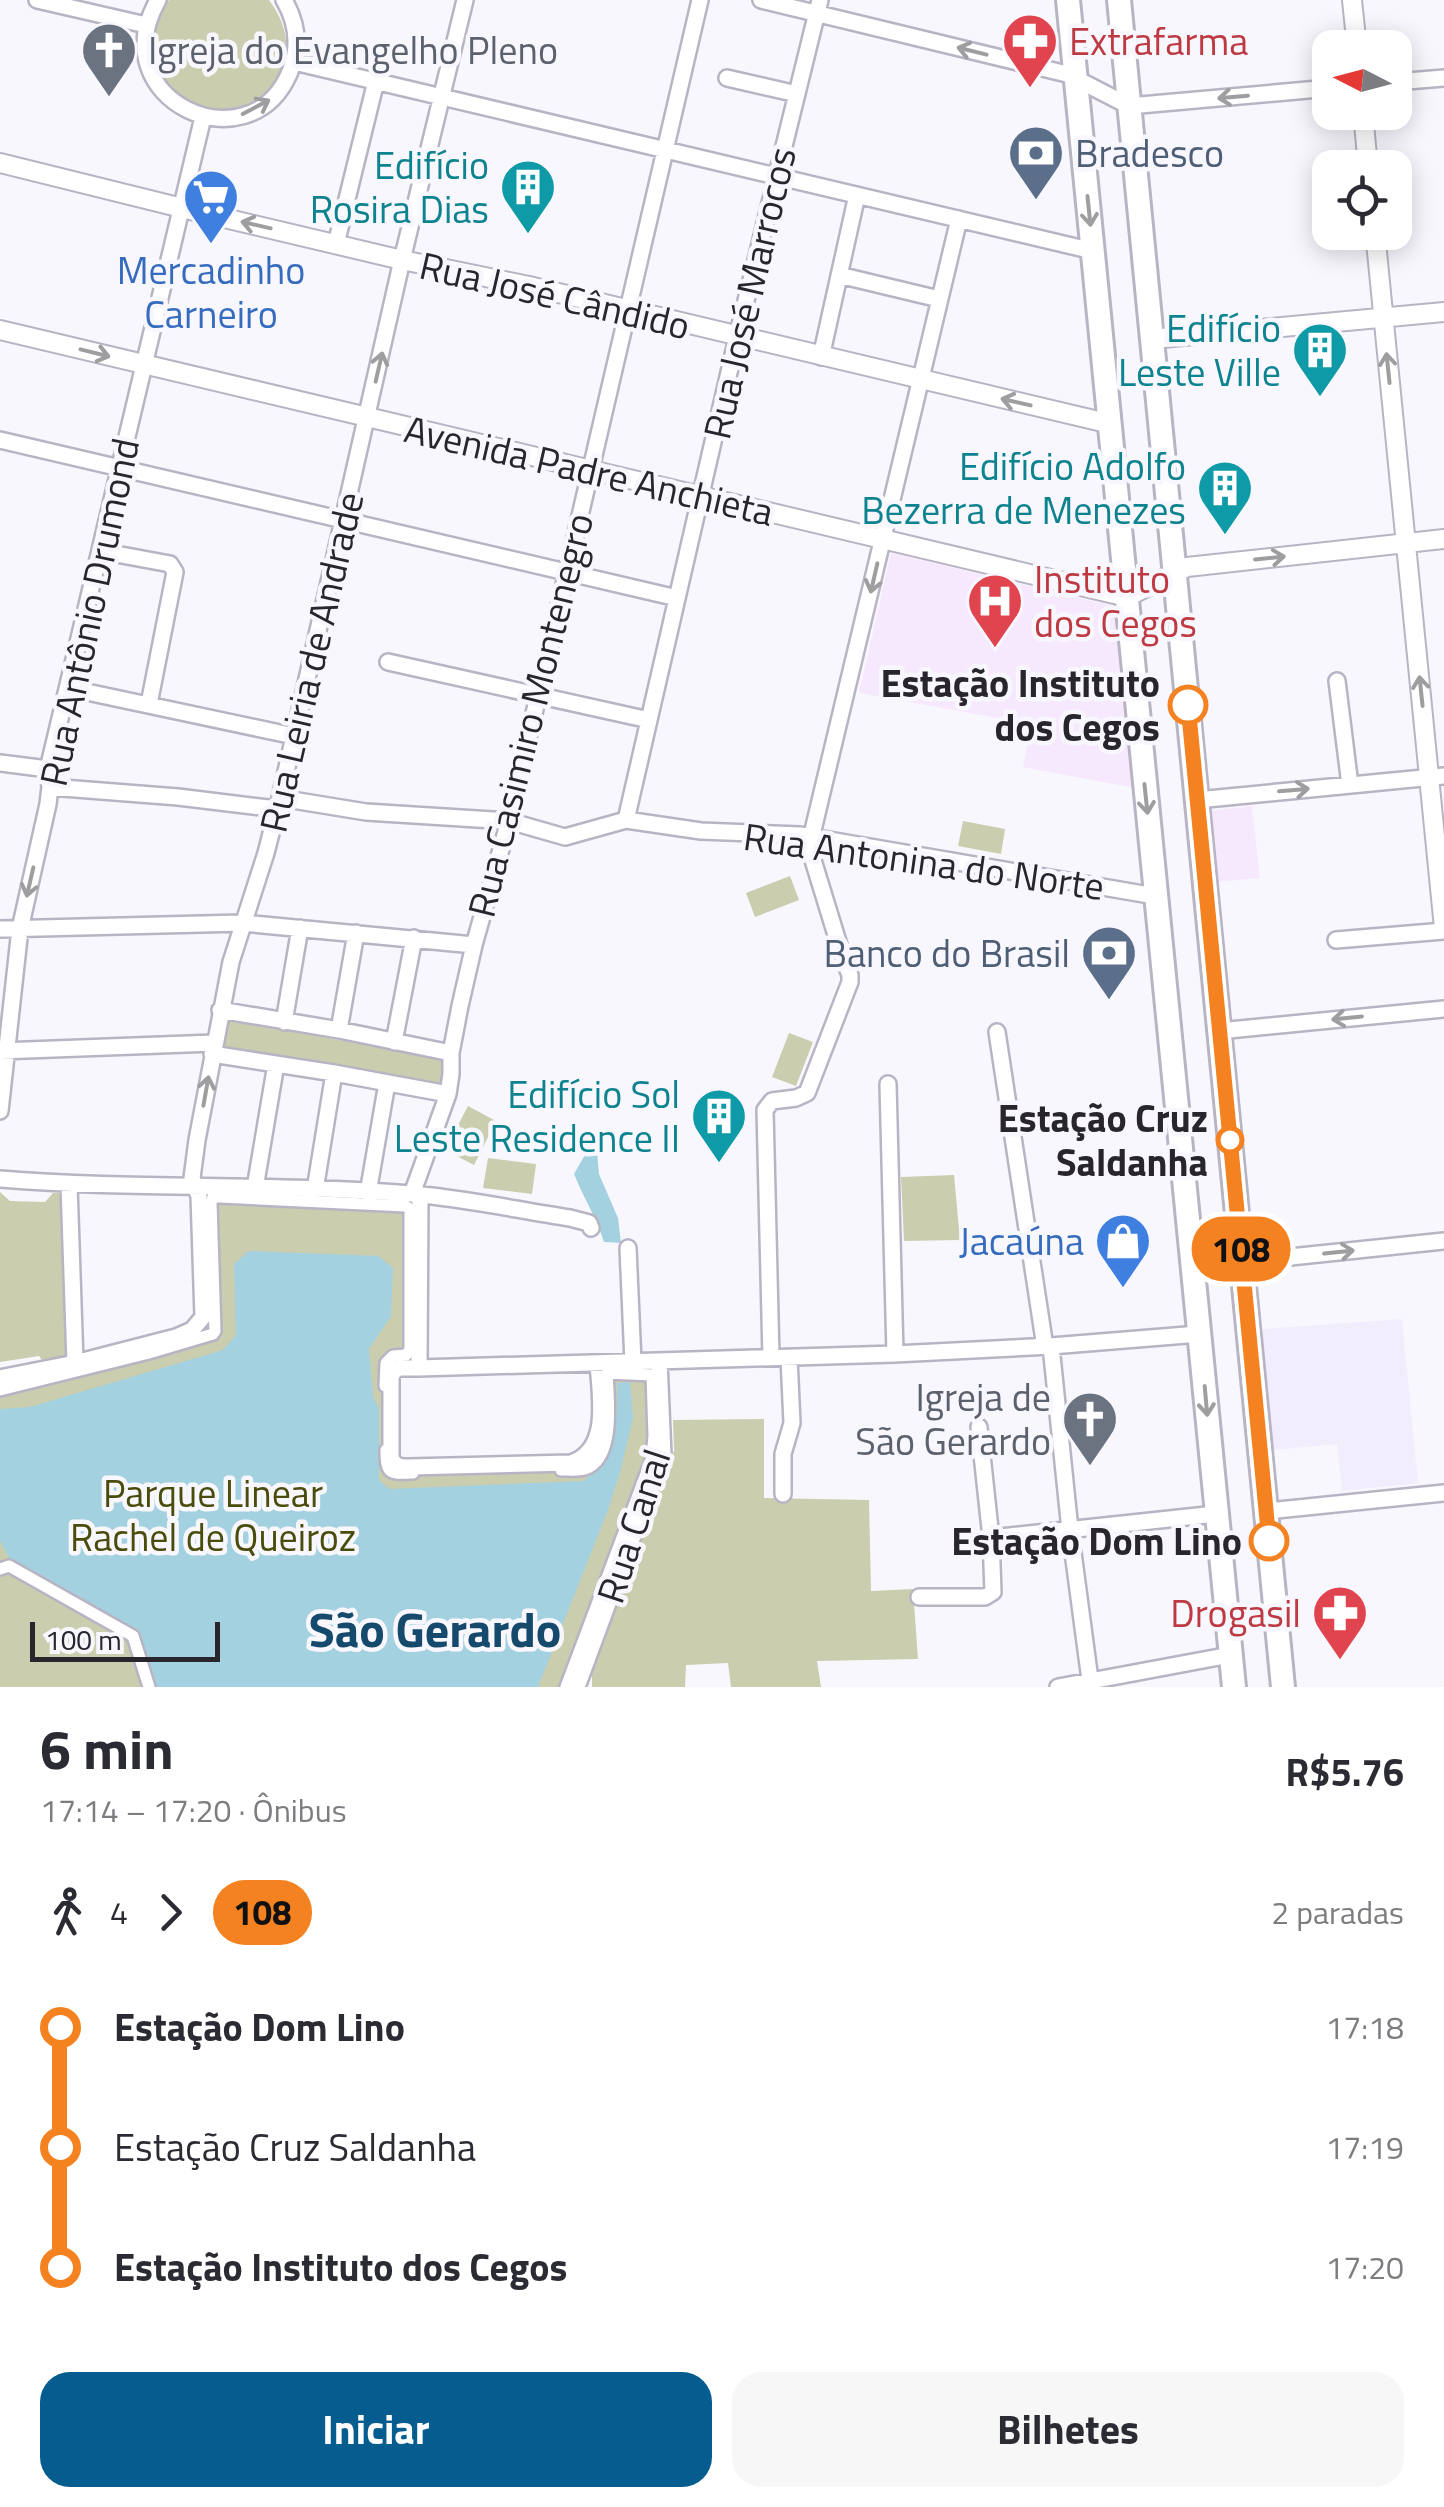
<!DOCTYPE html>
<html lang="pt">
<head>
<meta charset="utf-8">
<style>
  :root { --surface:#fff; --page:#f7f7f7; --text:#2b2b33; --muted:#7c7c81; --accent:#045d8e }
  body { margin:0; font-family:"Titillium Web",sans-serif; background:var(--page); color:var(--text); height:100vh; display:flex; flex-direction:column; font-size:38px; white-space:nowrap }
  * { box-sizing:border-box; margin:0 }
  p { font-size:32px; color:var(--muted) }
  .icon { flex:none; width:55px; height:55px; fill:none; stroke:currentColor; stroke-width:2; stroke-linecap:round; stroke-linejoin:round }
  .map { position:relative; height:1687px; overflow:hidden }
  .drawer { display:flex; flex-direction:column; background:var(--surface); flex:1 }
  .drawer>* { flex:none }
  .badge { padding:0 20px; border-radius:32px; font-size:35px; line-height:65px }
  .needle { width:65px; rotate:276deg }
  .buttons { position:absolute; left:1312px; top:30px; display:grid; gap:20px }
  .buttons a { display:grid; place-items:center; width:100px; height:100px; border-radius:20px; background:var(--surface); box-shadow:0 5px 25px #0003; font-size:50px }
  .scale { position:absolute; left:30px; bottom:25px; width:190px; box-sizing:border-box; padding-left:10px; border:5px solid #28262c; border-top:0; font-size:28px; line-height:35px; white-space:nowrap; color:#28262c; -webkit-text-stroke:8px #f9f7fe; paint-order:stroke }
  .map>.badge { position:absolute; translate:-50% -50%; box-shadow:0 0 0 5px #fff }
  .legs { display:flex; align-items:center; gap:15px; height:110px; padding:0 40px; font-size:32px }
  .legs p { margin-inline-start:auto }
  .headline { display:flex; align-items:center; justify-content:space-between; height:170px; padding:0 40px }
  h1 { font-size:55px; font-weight:700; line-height:75px }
  .action { display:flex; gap:20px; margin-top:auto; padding:20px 40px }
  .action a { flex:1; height:115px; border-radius:30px; background:var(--accent); color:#fff; font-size:40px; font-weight:700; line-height:115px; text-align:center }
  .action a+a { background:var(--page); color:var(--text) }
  ul { padding:0 40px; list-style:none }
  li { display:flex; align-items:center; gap:35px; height:120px; font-size:38px }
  li i { display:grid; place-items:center; width:15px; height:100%; margin:0 12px; background:currentColor }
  li i::after { content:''; width:25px; height:25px; margin:-12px; border:8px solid; border-radius:50%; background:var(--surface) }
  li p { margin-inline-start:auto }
  li:first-child i { background:linear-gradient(#0000 50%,currentColor 0) }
  li:last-child i { background:linear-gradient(currentColor 50%,#0000 0) }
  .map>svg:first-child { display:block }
  .built { fill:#f2edfc }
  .medical { fill:#f6e9fd }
  .green { fill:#cacdae }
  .water { fill:#a3d1e0 }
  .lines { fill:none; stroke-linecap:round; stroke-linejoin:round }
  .pedestrian-casing { stroke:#b9b4c4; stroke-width:16 }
  .minor-casing { stroke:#b9b4c4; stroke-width:20 }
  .tertiary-casing { stroke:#b9b4c4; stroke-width:22 }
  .primary-casing { stroke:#b9b4c4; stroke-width:28 }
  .pedestrian { stroke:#fff; stroke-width:11 }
  .minor { stroke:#fff; stroke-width:15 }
  .tertiary { stroke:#fff; stroke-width:18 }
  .primary { stroke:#fff; stroke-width:22 }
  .oneway { stroke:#9e9da0 }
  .line-1-casing { stroke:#fff; stroke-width:22 }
  .line-1 { stroke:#f58220; stroke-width:15 }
  .stop-1-dot { fill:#fff; stroke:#f58220; stroke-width:5 }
  .labels { text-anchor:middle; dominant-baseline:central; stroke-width:9; stroke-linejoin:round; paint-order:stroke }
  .health-label { font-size:38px; fill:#be3a42; stroke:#f9f7fe; text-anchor:start }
  .worship-label { font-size:38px; fill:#5b616d; stroke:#f9f7fe; text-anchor:start }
  .service-label { font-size:38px; fill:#4e5e75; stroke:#f9f7fe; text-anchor:start }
  .culture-label { font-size:38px; fill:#0d838f; stroke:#f9f7fe; text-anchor:end }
  .shop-label { font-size:38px; fill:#366cbe; stroke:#f9f7fe }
  .street-label { font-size:38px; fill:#28262c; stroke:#f9f7fe }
  .stop-label { font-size:38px; font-weight:bold; fill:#28262c; stroke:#f9f7fe; text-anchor:end }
  .park-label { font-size:38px; fill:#4a4c0b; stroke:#f9f7fe }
  .district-label { font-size:48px; font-weight:bold; fill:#154a6d; stroke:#f9f7fe }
</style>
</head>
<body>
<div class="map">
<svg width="1444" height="1687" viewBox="0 0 1444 1687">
  <rect width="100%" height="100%" fill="#f9f7fe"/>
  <!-- built -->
  <path class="built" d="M1402 1319 1418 1483 1342 1491 1337 1444 1274 1450 1259 1334 1264 1329Z"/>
  <!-- medical -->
  <path class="medical" d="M891 553 1117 607 1134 788 1023 767 1031 724 859 693Z
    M1252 806 1260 878 1216 882 1209 811Z"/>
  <!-- green -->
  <path class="green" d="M169 0H269C329 79 217 151 168 86 160 75 154 64 153 51 151 33 156 13 169 0Z
    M963 821 1005 829 1001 854 958 846Z
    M790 876 799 900 755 917 746 893Z
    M227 1019 439 1059 444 1061 442 1084 434 1087 225 1048 221 1045Z
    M789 1033 813 1042 796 1086 772 1077Z
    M468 1106 496 1121 474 1165 445 1150Z
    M488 1158 536 1164 532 1194 483 1188Z
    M954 1175 960 1240 904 1241 901 1177Z
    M0 1192 10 1201 45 1202 53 1193H59L64 1201 69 1353 67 1358 44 1363 39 1356 0 1362Z
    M213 1197 405 1206 410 1350 393 1356 386 1466 584 1469 607 1373H648L654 1436 566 1687H0V1390L213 1334Z
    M764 1419V1498L869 1500 871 1591 913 1589 918 1659 817 1661 821 1687H731L728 1663 686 1665 685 1687H592V1667L674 1451 673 1420Z"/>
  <!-- water -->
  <path class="water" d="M588 1140 596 1141 599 1174 618 1218 621 1243 604 1242C596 1216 584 1199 574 1174L586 1153Z
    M249 1251 378 1256 393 1268 391 1316 369 1349 373 1397 379 1408V1480L389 1489 584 1481C613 1455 619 1420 617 1383L630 1382 633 1418 619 1476 608 1510 538 1687H156L140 1634 10 1560 0 1541V1409L30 1407 223 1350 236 1335 234 1264Z"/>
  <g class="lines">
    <!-- pedestrian casing -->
    <g class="pedestrian-casing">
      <path id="pedestrian" d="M0 1390 149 1353 213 1334 215 1331 211 1203 213 1197H220L405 1206 410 1209V1350L406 1355 393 1356 386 1363 385 1386
        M386 1450C386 1475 390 1474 413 1473
        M561 1470C569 1470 578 1471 585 1469 616 1459 608 1398 607 1373L652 1375 654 1436 652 1458 566 1687
        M0 1569 9 1566 133 1636 149 1687"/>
    </g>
    <!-- minor casing -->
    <g class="minor-casing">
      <path id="minor" d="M37 0 146 25
        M158 0C101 100 248 167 289 74 300 49 298 24 284 0
        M761 0 1067 74 1129 106 1330 88
        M294 62 1093 251
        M727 78 797 94
        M1395 82 1444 78
        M336 244 376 81
        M839 275 939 299
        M821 357 857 195
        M0 440 677 598
        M100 551 170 564 175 572 149 704
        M388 662 649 720
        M1337 681 1350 785
        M68 688 294 736
        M0 763 48 769
        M50 787 178 797 277 809
        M280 798 366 812 509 821 565 837 626 820 701 831 800 835 1155 896
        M1197 800 1444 776
        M626 820 739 329 820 0
        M0 929 242 923 474 945
        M1336 940 1444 931
        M220 1010 339 1030 451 1053
        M284 1022 300 928
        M339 1030 356 933
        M1219 1031 1444 1009
        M997 1032 1045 1347
        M394 1042 414 938
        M0 1051 214 1043
        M212 1054 334 1073 448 1094
        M888 1084 895 1354
        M0 1111 20 929 48 804 50 787 48 769 203 117
        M0 1179C137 1190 274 1183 411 1194 464 1198 517 1210 570 1218L589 1223 591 1228
        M69 1185 75 1363
        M255 1188 276 1064
        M315 1190 334 1073
        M368 1193 387 1083
        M412 1194 448 1094 451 1074V1053L460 1006 474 945 509 821 700 0
        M628 1248 633 1362
        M1242 1262 1444 1241
        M1051 1346 1070 1530 1090 1680
        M771 1358 765 1110 772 1101 796 1098 807 1093 850 982V975L843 958 809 847 959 219
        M598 1363C600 1396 611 1450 571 1463L409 1467C400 1467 394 1467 391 1457V1378L393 1372 399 1368H419L895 1354 1051 1346 1199 1334
        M419 1368 420 1195
        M0 1378 75 1363 176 1337 192 1330 203 1317 199 1196 192 1178 197 1140 231 962 266 853 280 798 402 260 465 0
        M783 1494V1454L792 1423 789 1358
        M1267 1511 1444 1493
        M991 1538 1216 1514
        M919 1597H985L993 1592 991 1538 979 1427
        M577 1687 663 1455 659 1361
        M1058 1687 1230 1655"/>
    </g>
    <!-- tertiary casing -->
    <g class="tertiary-casing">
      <path id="tertiary" d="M1352 0 1357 48
        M1363 112 1368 168
        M0 163 182 208 402 260 529 286 1111 424
        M1375 232 1444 928
        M0 330 1127 597 1187 567 1444 539
        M1152 339 1444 312"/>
    </g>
    <!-- primary casing -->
    <g class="primary-casing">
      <path id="primary" d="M1068 0 1234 1687
        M1119 0 1283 1687"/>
    </g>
    <!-- pedestrian -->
    <use href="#pedestrian" class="pedestrian"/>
    <!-- minor -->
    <use href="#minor" class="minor"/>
    <!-- tertiary -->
    <use href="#tertiary" class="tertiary"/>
    <!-- primary -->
    <use href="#primary" class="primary"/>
  </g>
  <!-- one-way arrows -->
  <defs><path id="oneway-shaft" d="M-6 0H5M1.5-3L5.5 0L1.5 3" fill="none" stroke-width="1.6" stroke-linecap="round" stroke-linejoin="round" transform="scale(2.5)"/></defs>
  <g class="oneway">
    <use href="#oneway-shaft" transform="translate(972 51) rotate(-166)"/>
    <use href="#oneway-shaft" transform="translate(1233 97) rotate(175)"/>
    <use href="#oneway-shaft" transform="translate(256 107) rotate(-28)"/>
    <use href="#oneway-shaft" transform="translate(1089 211) rotate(84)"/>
    <use href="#oneway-shaft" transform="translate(256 225) rotate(-167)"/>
    <use href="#oneway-shaft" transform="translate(95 353) rotate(14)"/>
    <use href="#oneway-shaft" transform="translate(379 367) rotate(-77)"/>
    <use href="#oneway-shaft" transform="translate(1388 368) rotate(-96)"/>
    <use href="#oneway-shaft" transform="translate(1016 402) rotate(-167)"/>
    <use href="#oneway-shaft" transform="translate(1270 558) rotate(-6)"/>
    <use href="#oneway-shaft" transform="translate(874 578) rotate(103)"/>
    <use href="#oneway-shaft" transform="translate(1421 691) rotate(-96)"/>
    <use href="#oneway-shaft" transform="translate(1294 790) rotate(-5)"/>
    <use href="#oneway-shaft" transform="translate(1146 799) rotate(84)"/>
    <use href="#oneway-shaft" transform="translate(30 882) rotate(103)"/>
    <use href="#oneway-shaft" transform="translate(1347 1018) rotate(174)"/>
    <use href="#oneway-shaft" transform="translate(206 1091) rotate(-80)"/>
    <use href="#oneway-shaft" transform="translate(1339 1252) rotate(-6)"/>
    <use href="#oneway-shaft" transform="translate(1206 1401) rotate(85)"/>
  </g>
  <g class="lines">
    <!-- line-1 casing -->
    <g class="line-1-casing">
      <path id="line-1" d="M1188 705 1269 1541"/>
    </g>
    <!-- line-1 -->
    <use href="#line-1" class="line-1"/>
  </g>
  <!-- icons -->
  <defs>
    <g id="pharmacy-pin" transform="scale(2.875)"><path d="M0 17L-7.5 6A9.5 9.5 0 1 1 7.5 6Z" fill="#e0444e" stroke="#f9f7fe"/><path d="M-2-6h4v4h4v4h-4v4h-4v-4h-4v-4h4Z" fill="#fff"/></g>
    <g id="church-pin" transform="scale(2.875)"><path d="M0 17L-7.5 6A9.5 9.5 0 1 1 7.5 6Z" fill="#6b7280" stroke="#f9f7fe"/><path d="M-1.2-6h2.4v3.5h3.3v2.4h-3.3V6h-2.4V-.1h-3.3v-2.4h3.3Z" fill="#fff"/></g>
    <g id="bank-pin" transform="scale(2.875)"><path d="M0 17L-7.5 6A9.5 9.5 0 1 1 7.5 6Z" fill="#5c6f8a" stroke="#f9f7fe"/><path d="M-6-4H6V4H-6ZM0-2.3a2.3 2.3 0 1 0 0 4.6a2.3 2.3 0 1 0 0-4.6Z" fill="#fff"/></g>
    <g id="building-pin" transform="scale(2.875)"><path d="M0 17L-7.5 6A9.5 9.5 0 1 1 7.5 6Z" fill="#0f9aa8" stroke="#f9f7fe"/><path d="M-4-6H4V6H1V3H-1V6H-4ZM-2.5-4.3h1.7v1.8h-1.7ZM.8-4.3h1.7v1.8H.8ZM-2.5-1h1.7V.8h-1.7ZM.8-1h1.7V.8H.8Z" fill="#fff"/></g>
    <g id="supermarket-pin" transform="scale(2.875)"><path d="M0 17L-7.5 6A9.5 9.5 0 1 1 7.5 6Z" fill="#3f7fe0" stroke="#f9f7fe"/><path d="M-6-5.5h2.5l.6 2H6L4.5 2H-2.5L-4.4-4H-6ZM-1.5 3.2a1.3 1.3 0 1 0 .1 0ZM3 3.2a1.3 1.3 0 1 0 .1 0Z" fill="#fff"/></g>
    <g id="hospital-pin" transform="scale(2.875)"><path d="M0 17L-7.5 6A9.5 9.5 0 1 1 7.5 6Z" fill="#e0444e" stroke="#f9f7fe"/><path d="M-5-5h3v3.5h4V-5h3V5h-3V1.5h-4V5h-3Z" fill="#fff"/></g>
    <g id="shop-pin" transform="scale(2.875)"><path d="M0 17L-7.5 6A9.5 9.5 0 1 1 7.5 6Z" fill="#3f7fe0" stroke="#f9f7fe"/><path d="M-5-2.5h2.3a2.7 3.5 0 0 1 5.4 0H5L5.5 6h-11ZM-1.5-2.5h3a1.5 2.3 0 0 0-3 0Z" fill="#fff"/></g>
  </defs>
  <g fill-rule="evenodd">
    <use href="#pharmacy-pin" x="1030" y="41"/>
    <use href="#church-pin" x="109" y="50"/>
    <use href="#bank-pin" x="1036" y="153"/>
    <use href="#building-pin" x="528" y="187"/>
    <use href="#supermarket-pin" x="211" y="197"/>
    <use href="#building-pin" x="1320" y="350"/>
    <use href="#building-pin" x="1225" y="488"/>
    <use href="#hospital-pin" x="995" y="601"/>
    <use href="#bank-pin" x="1109" y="953"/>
    <use href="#building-pin" x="719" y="1116"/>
    <use href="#shop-pin" x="1123" y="1241"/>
    <use href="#church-pin" x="1090" y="1419"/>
    <use href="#pharmacy-pin" x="1340" y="1613"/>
  </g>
  <!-- markers -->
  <g class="stop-1-dot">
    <circle cx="1188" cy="705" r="18"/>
    <circle cx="1230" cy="1140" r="12"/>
    <circle cx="1269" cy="1541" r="18"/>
  </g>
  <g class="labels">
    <!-- health labels -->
    <g class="health-label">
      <text x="1069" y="41">Extrafarma</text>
      <text x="1034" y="579">Instituto<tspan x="1034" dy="44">dos Cegos</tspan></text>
      <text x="1301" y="1613" text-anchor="end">Drogasil</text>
    </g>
    <!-- worship labels -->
    <g class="worship-label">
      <text x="148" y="50">Igreja do Evangelho Pleno</text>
      <text x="1051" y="1397" text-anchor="end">Igreja de<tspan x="1051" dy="44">São Gerardo</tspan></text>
    </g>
    <!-- service labels -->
    <g class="service-label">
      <text x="1075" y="153">Bradesco</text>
      <text x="1070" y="953" text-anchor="end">Banco do Brasil</text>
    </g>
    <!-- culture labels -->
    <g class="culture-label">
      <text x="489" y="165">Edifício<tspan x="489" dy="44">Rosira Dias</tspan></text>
      <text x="1281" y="328">Edifício<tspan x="1281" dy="44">Leste Ville</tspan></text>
      <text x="1186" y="466">Edifício Adolfo<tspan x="1186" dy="44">Bezerra de Menezes</tspan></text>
      <text x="680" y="1094">Edifício Sol<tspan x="680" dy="44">Leste Residence II</tspan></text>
    </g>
    <!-- shop labels -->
    <g class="shop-label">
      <text x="211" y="270">Mercadinho<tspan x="211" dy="44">Carneiro</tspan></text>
      <text x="1084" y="1241" text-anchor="end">Jacaúna</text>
    </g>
    <!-- street labels -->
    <g class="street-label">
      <text transform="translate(749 293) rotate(-77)">Rua José Marrocos</text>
      <text transform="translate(555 295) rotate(13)">Rua José Cândido</text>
      <text transform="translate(589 470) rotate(13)">Avenida Padre Anchieta</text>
      <text transform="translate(89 612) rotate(-78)">Rua Antônio Drumond</text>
      <text transform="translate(311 662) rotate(-77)">Rua Leiria de Andrade</text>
      <text transform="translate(530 715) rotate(-76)">Rua Casimiro Montenegro</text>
      <text transform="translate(924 861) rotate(8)">Rua Antonina do Norte</text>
      <text transform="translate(633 1526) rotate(-72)">Rua Canal</text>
    </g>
    <!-- stop labels -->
    <g class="stop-label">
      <text x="1160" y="683">Estação Instituto<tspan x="1160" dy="44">dos Cegos</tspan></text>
      <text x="1208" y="1118">Estação Cruz<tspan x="1208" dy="44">Saldanha</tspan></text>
      <text x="1242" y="1541">Estação Dom Lino</text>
    </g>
    <!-- park labels -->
    <g class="park-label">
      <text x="213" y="1493">Parque Linear<tspan x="213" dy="44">Rachel de Queiroz</tspan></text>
    </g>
    <!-- district labels -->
    <g class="district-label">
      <text x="435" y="1629">São Gerardo</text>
    </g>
  </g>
</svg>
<div class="buttons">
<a><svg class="needle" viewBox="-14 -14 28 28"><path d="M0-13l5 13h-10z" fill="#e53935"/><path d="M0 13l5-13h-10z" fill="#7c7c81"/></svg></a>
<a><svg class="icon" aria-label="locate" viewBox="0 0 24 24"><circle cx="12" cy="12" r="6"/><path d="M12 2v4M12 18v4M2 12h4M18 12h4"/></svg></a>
</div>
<div class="scale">100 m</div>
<b class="badge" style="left:1241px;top:1249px;background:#f58220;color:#111">108</b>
</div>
<section class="drawer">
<div class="headline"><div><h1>6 min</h1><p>17:14 – 17:20 · Ônibus</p></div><b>R$5.76</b></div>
<div class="legs"><svg class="icon" aria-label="walk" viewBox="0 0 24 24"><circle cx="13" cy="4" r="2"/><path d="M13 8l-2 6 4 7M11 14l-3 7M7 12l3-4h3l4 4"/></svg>4<svg class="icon" aria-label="forward" viewBox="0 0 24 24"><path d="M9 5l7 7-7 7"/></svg><b class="badge" style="background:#f58220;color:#111">108</b><p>2 paradas</p></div>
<ul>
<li><i style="color:#f58220"></i><b>Estação Dom Lino</b><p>17:18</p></li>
<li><i style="color:#f58220"></i><span>Estação Cruz Saldanha</span><p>17:19</p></li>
<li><i style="color:#f58220"></i><b>Estação Instituto dos Cegos</b><p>17:20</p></li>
</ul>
<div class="action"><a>Iniciar</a><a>Bilhetes</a></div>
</section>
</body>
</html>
